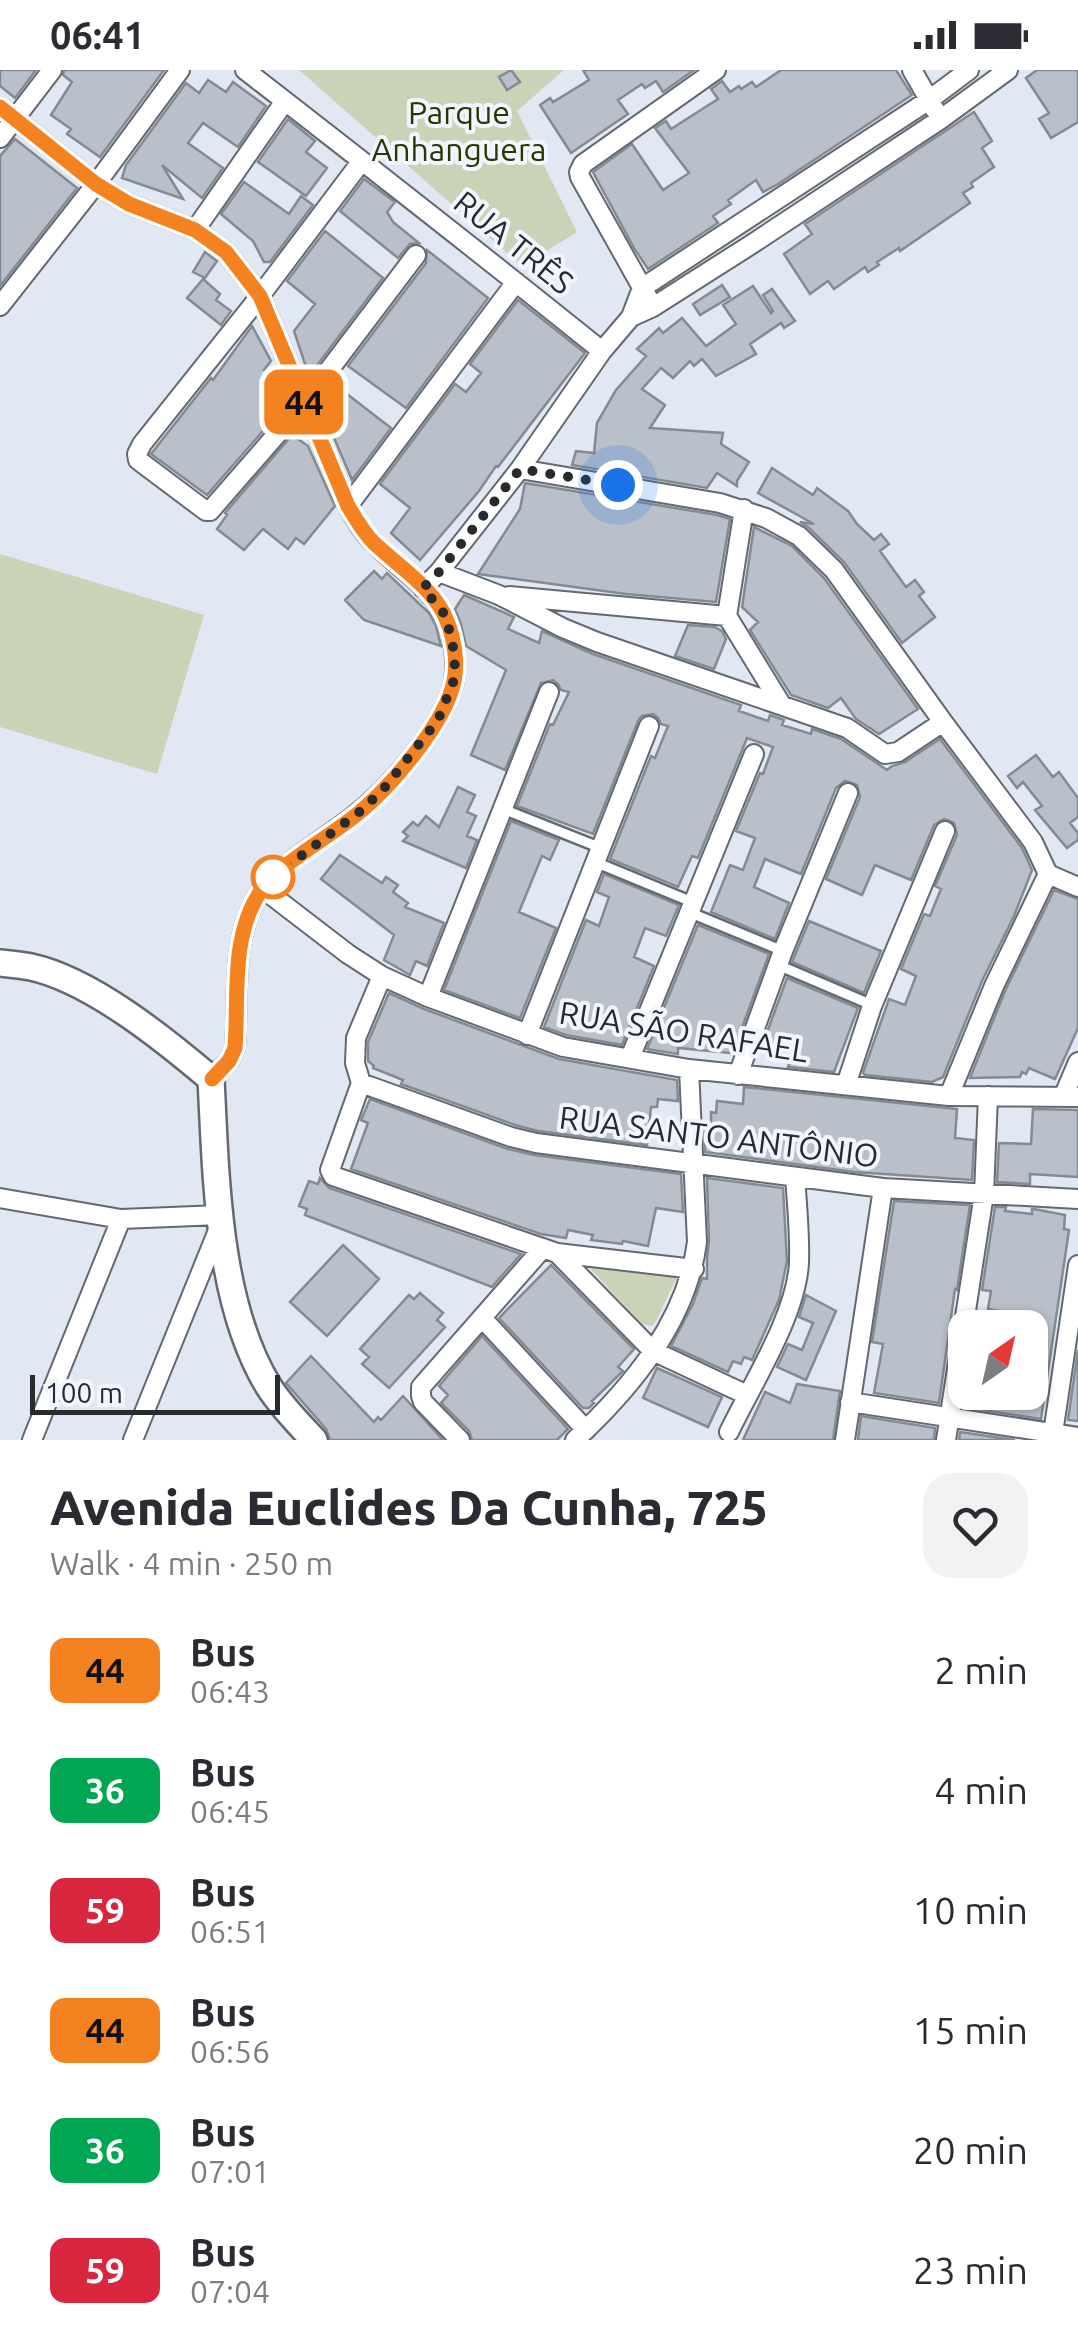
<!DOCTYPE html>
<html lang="en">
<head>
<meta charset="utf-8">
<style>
  :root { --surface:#fff; --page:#f2f2f3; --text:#2b2b33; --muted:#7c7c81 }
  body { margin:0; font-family:Ubuntu,sans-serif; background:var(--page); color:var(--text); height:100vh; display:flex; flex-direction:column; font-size:38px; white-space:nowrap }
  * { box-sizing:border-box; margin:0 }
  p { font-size:32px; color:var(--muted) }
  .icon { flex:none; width:55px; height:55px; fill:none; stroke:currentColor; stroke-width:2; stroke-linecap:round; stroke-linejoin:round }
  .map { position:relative; height:1370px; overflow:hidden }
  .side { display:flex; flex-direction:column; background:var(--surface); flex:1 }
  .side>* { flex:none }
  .badge { padding:0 20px; border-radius:15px; font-size:35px; line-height:65px }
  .needle { width:65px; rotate:34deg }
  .buttons { position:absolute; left:948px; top:1240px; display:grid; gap:20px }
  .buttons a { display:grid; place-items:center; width:100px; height:100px; border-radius:20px; background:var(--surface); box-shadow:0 2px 8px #0004; font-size:50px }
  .scale { position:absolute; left:30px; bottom:25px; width:250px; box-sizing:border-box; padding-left:10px; border:5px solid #282b2e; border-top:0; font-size:28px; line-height:35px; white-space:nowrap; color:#282b2e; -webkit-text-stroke:8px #f1f6fe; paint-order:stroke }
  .you { position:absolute; width:50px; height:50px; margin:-25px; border:8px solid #fff; border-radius:50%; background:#1a73e8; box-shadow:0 0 0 15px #1a73e833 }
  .map>.badge { position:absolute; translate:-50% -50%; box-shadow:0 0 0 5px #fff }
  .round { display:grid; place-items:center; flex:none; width:105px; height:105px; border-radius:30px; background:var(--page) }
  .summary { display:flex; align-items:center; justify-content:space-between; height:170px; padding:0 50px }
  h1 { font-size:48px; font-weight:800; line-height:75px }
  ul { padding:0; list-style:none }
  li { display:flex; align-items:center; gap:30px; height:120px; padding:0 50px }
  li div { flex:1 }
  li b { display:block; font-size:38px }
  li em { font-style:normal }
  li .badge { min-width:110px; font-weight:700; text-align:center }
  .status { display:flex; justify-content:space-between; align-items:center; height:70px; padding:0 50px; background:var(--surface); direction:ltr }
  .status svg { height:28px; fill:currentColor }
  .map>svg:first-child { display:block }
  .green { fill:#cad3b5 }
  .building { fill:#bac0ca; stroke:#848a93; stroke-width:2.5 }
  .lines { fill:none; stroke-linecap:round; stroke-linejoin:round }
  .lane-casing { stroke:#636871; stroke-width:14 }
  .street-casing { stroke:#636871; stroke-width:22 }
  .secondary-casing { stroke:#636871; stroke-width:30 }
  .lane { stroke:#fff; stroke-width:9 }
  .street { stroke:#fff; stroke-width:18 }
  .secondary { stroke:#fff; stroke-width:25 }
  .line-casing { stroke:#fff; stroke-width:22 }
  .line { stroke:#f58220; stroke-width:15 }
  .walk { stroke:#282b2e; stroke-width:10; stroke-dasharray:0 18 }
  .stop-dot { fill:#fff; stroke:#f58220; stroke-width:5 }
  .labels { text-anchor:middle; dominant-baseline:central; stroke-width:8; stroke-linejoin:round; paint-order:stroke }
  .park-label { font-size:32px; fill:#2b3500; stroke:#f1f6fe }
  .street-label { font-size:32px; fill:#282b2e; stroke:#f1f6fe }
</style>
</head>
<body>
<div class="status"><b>06:41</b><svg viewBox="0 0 49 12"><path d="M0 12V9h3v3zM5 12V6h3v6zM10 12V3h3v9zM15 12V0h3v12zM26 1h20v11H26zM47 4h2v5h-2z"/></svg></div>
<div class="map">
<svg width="1078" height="1370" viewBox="0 0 1078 1370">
  <rect width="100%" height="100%" fill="#e2e8f3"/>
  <!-- green -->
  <path class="green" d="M299 0H564L517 41 577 162 522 196Z
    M0 484 204 545 157 704 0 657Z
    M584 1192 678 1205 657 1249 653 1255 651 1256 642 1254Z"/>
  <!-- building -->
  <path class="building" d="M0 0H36L15 28 0 16Z
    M64 0H164L100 87 67 64 71 59 51 45 72 12 63 5Z
    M511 0 520 12 507 20 499 7Z
    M583 0H694L663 22 656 11 645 18 642 14 618 30 628 44 571 83 540 35 550 28 553 32 589 10Z
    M781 0H896L912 25 778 114 763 122 756 110 728 130 731 134 713 146 718 153 648 199 634 178 593 102 632 74 663 120 689 103 655 58 666 51 671 59 718 29 711 19 722 11 730 22 739 16 741 19 752 12 756 17Z
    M1037 0H1078V52L1051 68 1039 49 1049 43 1026 8Z
    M208 10 226 22 233 12 266 36 238 77 203 53 188 73 223 98 202 128 162 95 183 129 122 108 126 95 186 13 199 23Z
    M974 42 992 71 982 78 994 97 971 113 973 117 963 123 970 133 900 181 899 178 877 192 879 195 868 202 865 197 834 219 828 211 810 224 784 184 812 164 805 154Z
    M288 49 315 71 306 82 327 98 306 126 258 92Z
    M15 69 77 118 0 216V86Z
    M364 109 395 132 387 142 393 152 419 173 410 174 398 188 340 141Z
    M244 112 289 144 301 126 313 135 270 192H264L253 171 221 144Z
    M325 161 383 208 315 298 307 300 294 261 315 234 287 211Z
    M427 180 488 228 406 338 348 296 426 193Z
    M205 182 217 191 205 208 193 202Z
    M203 209 220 224 216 230 231 241 221 255 187 228Z
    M722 215 730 227 700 245 693 234Z
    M753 216 771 243 773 241 763 225 772 219 795 251 784 258 781 253 750 274 756 284 716 306 702 289 694 296 690 291 673 308 661 298 642 319 665 335 650 358 723 363 721 374 749 392 737 411V416L717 403 707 418 572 395 576 381 594 383 597 353 616 320 646 286 637 279 659 258 663 263 682 248 706 276 736 254 723 235Z
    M518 230 585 283 498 397 496 396 479 421 420 490 391 463 410 438 380 414 455 314 466 322 481 303 470 294Z
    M252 256 271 291 264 300 273 307 282 324 285 320 290 330 207 425 151 384 211 308 213 310Z
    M334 314 391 358 352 410 320 335Z
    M292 365 308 376 335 436 304 474 296 468 288 479 263 459 244 480 217 459 227 445 225 443Z
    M772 398 813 425 817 418 848 441 857 454 874 470 881 464 889 474 880 481 906 517 915 510 924 522 919 526 935 547 902 573 844 492 808 457 800 452 814 454 758 423Z
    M525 413 717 445 730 449 716 532 626 524 478 504 520 439Z
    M754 457 792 476 824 508 918 639 879 664 856 649 841 628 828 638 791 625 750 560 758 552 742 537Z
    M374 501 382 509 387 503 429 543 436 556 441 576 364 550 345 530Z
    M464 525 514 547 508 559 539 573 542 561 593 584 741 635 739 641 768 651 770 645 784 650 782 655 811 664 812 659 841 669 887 700 892 696 905 692 940 669 1022 778 1032 800 1014 846 982 911 943 1007 932 1012 865 1005 863 1003 889 929 905 935 916 906 901 899 924 844 930 846 941 819 935 816 957 765 954 753 944 749 934 755 911 810 875 795 862 825 826 809 860 727 857 715 845 711 836 718 801 804 765 789 754 817 789 833 775 869 711 842 730 795 743 800 755 768 736 761 760 703 763 704 773 677 747 668 698 788 692 786 678 817 610 789 651 686 655 688 668 656 661 654 658 648 653 644 642 646 638 651 593 764 517 736 550 654 553 655 569 622 561 620 558 614 553 610 541 613 505 700 471 685 506 600 466 576 461 554 455 539Z
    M688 555 714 557 722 561 726 569 714 599 675 586Z
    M1036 685 1053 707 1059 702 1078 728V747L1070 753 1078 763V770L1067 778 1035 740 1042 736 1023 712 1017 718 1008 706Z
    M458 717 475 725 467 742 476 746 467 766 477 770 466 798 403 771 408 766 403 762 413 752 418 756 426 746 439 757Z
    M511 751 559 770 550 790 542 786 519 842 556 858 520 948 444 920Z
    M340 785 382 813 386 807 398 815 393 822 408 833 405 837 444 853 427 896 416 891 410 905 384 890 394 865 321 809Z
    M604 804 679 835 666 866 645 858 634 887 654 896 622 975 566 965 544 957 586 850 599 856 609 827 597 822Z
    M1054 820 1078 829V958L1055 1009 1029 998 1026 1004 1022 1002 1020 1007 970 1008 1005 921Z
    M809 851 881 881 864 923 792 892Z
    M698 855 769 884 739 966 730 983 678 978V984L647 979Z
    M787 908 858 938 834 1002 788 997 791 989 762 976Z
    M389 923 424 939 559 989 677 1010 678 1031 658 1029 657 1037H651L647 1075 538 1061 515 1055 401 1014 403 1010 373 998 374 996 368 991V972Z
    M744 1017 957 1039 955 1068 974 1070 972 1110 854 1102 705 1082 704 1052 711 1053V1042L716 1043 717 1031 743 1034Z
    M370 1029 508 1079 534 1085 681 1104 683 1142 656 1138 648 1176 623 1171 622 1174 591 1170 593 1165 568 1160 566 1168 541 1164 351 1099 368 1053 361 1050Z
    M1033 1039 1078 1040V1107L1030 1104V1114L997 1112 999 1073 1031 1074Z
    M320 1108 329 1118 521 1184 492 1217 305 1145 307 1139 299 1136 309 1111 318 1114Z
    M707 1108 783 1118 787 1191 779 1230 752 1290 744 1287 741 1294 733 1291 728 1302 671 1276 693 1234 702 1208 707 1209V1188L709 1171Z
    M894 1131 970 1135 957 1220 955 1219 939 1333 874 1323 883 1274 872 1272Z
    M995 1137H1006L1005 1141 1032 1144V1139H1034L1065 1145 1064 1159 1069 1160 1041 1349 964 1337 966 1322H1030V1258H1016L1019 1245 988 1239 991 1221 982 1220Z
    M343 1175 379 1209 327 1266 290 1232Z
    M551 1195 634 1279 618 1297 623 1301 592 1331 594 1333 589 1338H583L499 1248Z
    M420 1223 443 1243 437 1250 445 1257 389 1318 362 1294 369 1287 360 1279 409 1225 414 1229Z
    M806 1225 836 1241 806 1310 777 1297 788 1274 802 1280 813 1253 799 1247Z
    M482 1266 568 1359 557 1370H472L469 1361 441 1333 448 1325 439 1316Z
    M1078 1280V1351L1068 1350Z
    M311 1286 374 1352 378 1347 381 1350 403 1326 443 1370H330L326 1359 286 1313Z
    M657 1298 722 1327 708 1357 643 1328Z
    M797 1314 840 1321 833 1370H743L765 1322 790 1333Z
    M861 1346 935 1358 934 1370H858Z
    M960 1362 1015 1370H959Z"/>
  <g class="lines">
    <!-- lane casing -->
    <g class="lane-casing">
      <path id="lane" d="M503 739 601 778
        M595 792 692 832
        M691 843 783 881
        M778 895 872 935"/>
    </g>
    <!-- street casing -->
    <g class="street-casing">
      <path id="street" d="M245 0C365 93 484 186 602 281
        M912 0 935 40
        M0 37 96 114 129 134 195 160 226 182 260 226 348 436C354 447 360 458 369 468 392 494 434 517 447 551 454 568 457 592 454 611 446 652 393 714 361 740 334 764 278 794 260 822 230 868 239 926 235 978L229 991 211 1009
        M0 68 52 0
        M361 92 260 226 142 374 137 384 138 390 206 441H210L304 333 416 185
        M195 160 285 31
        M648 228 580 107 579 102 583 94 716 0
        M0 236 96 114 180 0
        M631 247 653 237 752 174 941 49 1008 0
        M520 399 720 433 766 448 799 466 834 500 943 652 1033 772 1048 804 1078 817
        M348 436 516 212
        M439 502 499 525 563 558 597 572 847 658 885 684 898 682 943 652
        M423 518 439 502 520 399 602 281 631 247 642 218 929 30 969 0
        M509 526 727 546 781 634
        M727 546 744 439
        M262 818 348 884 382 906 428 927 563 977 689 999 949 1026 1078 1027
        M382 906 356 968 355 993 361 1013 330 1100 333 1106 557 1183 694 1199
        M428 927 549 622
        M527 965 649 656
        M630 988 754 684
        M738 1005 783 881 848 723
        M361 1013 511 1067 536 1073 883 1118 1078 1129
        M846 1015 872 936 945 761
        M1064 1025 1078 992
        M949 1026 994 916 1048 804
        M0 1128 121 1149 32 1370
        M121 1149 220 1145
        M557 1183 653 1281 747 1325
        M483 1249 586 1360
        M850 1332 1078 1367
        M729 1362C752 1314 797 1244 799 1192 800 1164 797 1135 795 1107
        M133 1370 219 1158
        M460 1370 423 1332 421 1326V1317L543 1178
        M575 1370C631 1318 687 1251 697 1172L689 999
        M845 1370 883 1118
        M946 1370 984 1124 988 1026
        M1052 1370 1078 1195"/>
    </g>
    <!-- secondary casing -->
    <g class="secondary-casing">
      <path id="secondary" d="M0 893C10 894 21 895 31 897 91 910 165 970 211 1009 216 1105 217 1233 269 1317 282 1337 298 1353 314 1370"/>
    </g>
    <!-- lane -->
    <use href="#lane" class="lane"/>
    <!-- street -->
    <use href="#street" class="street"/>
    <!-- secondary -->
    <use href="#secondary" class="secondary"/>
  </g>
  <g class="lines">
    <!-- line casing -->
    <g class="line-casing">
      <path id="line" d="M0 37 96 114 129 134 195 160 226 182 260 226 348 436C356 449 363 462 374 473 397 495 436 520 447 551 454 568 458 592 454 611 446 652 393 714 361 741 335 764 278 794 260 822 230 868 239 926 235 978L229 991 212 1009"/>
    </g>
    <!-- line -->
    <use href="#line" class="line"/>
    <!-- walk -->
    <path class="walk" d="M273 807 362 740 386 716 438 650 454 610 455 586 446 546 423 518 439 502 520 399 618 415"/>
  </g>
  <!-- markers -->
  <circle class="stop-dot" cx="273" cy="807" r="20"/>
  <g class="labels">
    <!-- park labels -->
    <g class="park-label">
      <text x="459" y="42">Parque<tspan x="459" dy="37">Anhanguera</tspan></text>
    </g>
    <!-- street labels -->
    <g class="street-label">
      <text transform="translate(514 172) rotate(39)">RUA TRÊS</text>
      <text transform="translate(684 961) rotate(9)">RUA SÃO RAFAEL</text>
      <text transform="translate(719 1066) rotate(7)">RUA SANTO ANTÔNIO</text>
    </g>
  </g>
</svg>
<div class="buttons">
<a><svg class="needle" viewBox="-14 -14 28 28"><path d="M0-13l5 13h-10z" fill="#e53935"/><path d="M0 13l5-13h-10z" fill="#7c7c81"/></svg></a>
</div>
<div class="scale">100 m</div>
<div class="you" style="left:618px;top:415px"></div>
<b class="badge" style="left:304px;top:332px;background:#f58220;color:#111">44</b>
</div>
<section class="side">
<div class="summary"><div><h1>Avenida Euclides Da Cunha, 725</h1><p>Walk · 4 min · 250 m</p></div><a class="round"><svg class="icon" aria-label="heart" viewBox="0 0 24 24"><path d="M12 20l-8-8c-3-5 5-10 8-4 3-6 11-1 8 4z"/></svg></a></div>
<ul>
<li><span class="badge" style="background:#f58220;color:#111">44</span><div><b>Bus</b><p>06:43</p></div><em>2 min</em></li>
<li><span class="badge" style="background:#00a651;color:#fff">36</span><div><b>Bus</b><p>06:45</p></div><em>4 min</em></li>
<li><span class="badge" style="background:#d7263d;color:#fff">59</span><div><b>Bus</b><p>06:51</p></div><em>10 min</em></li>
<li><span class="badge" style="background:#f58220;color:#111">44</span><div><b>Bus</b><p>06:56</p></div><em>15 min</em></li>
<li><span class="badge" style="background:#00a651;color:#fff">36</span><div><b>Bus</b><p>07:01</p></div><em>20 min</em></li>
<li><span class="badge" style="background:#d7263d;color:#fff">59</span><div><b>Bus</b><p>07:04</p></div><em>23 min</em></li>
</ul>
</section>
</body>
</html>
